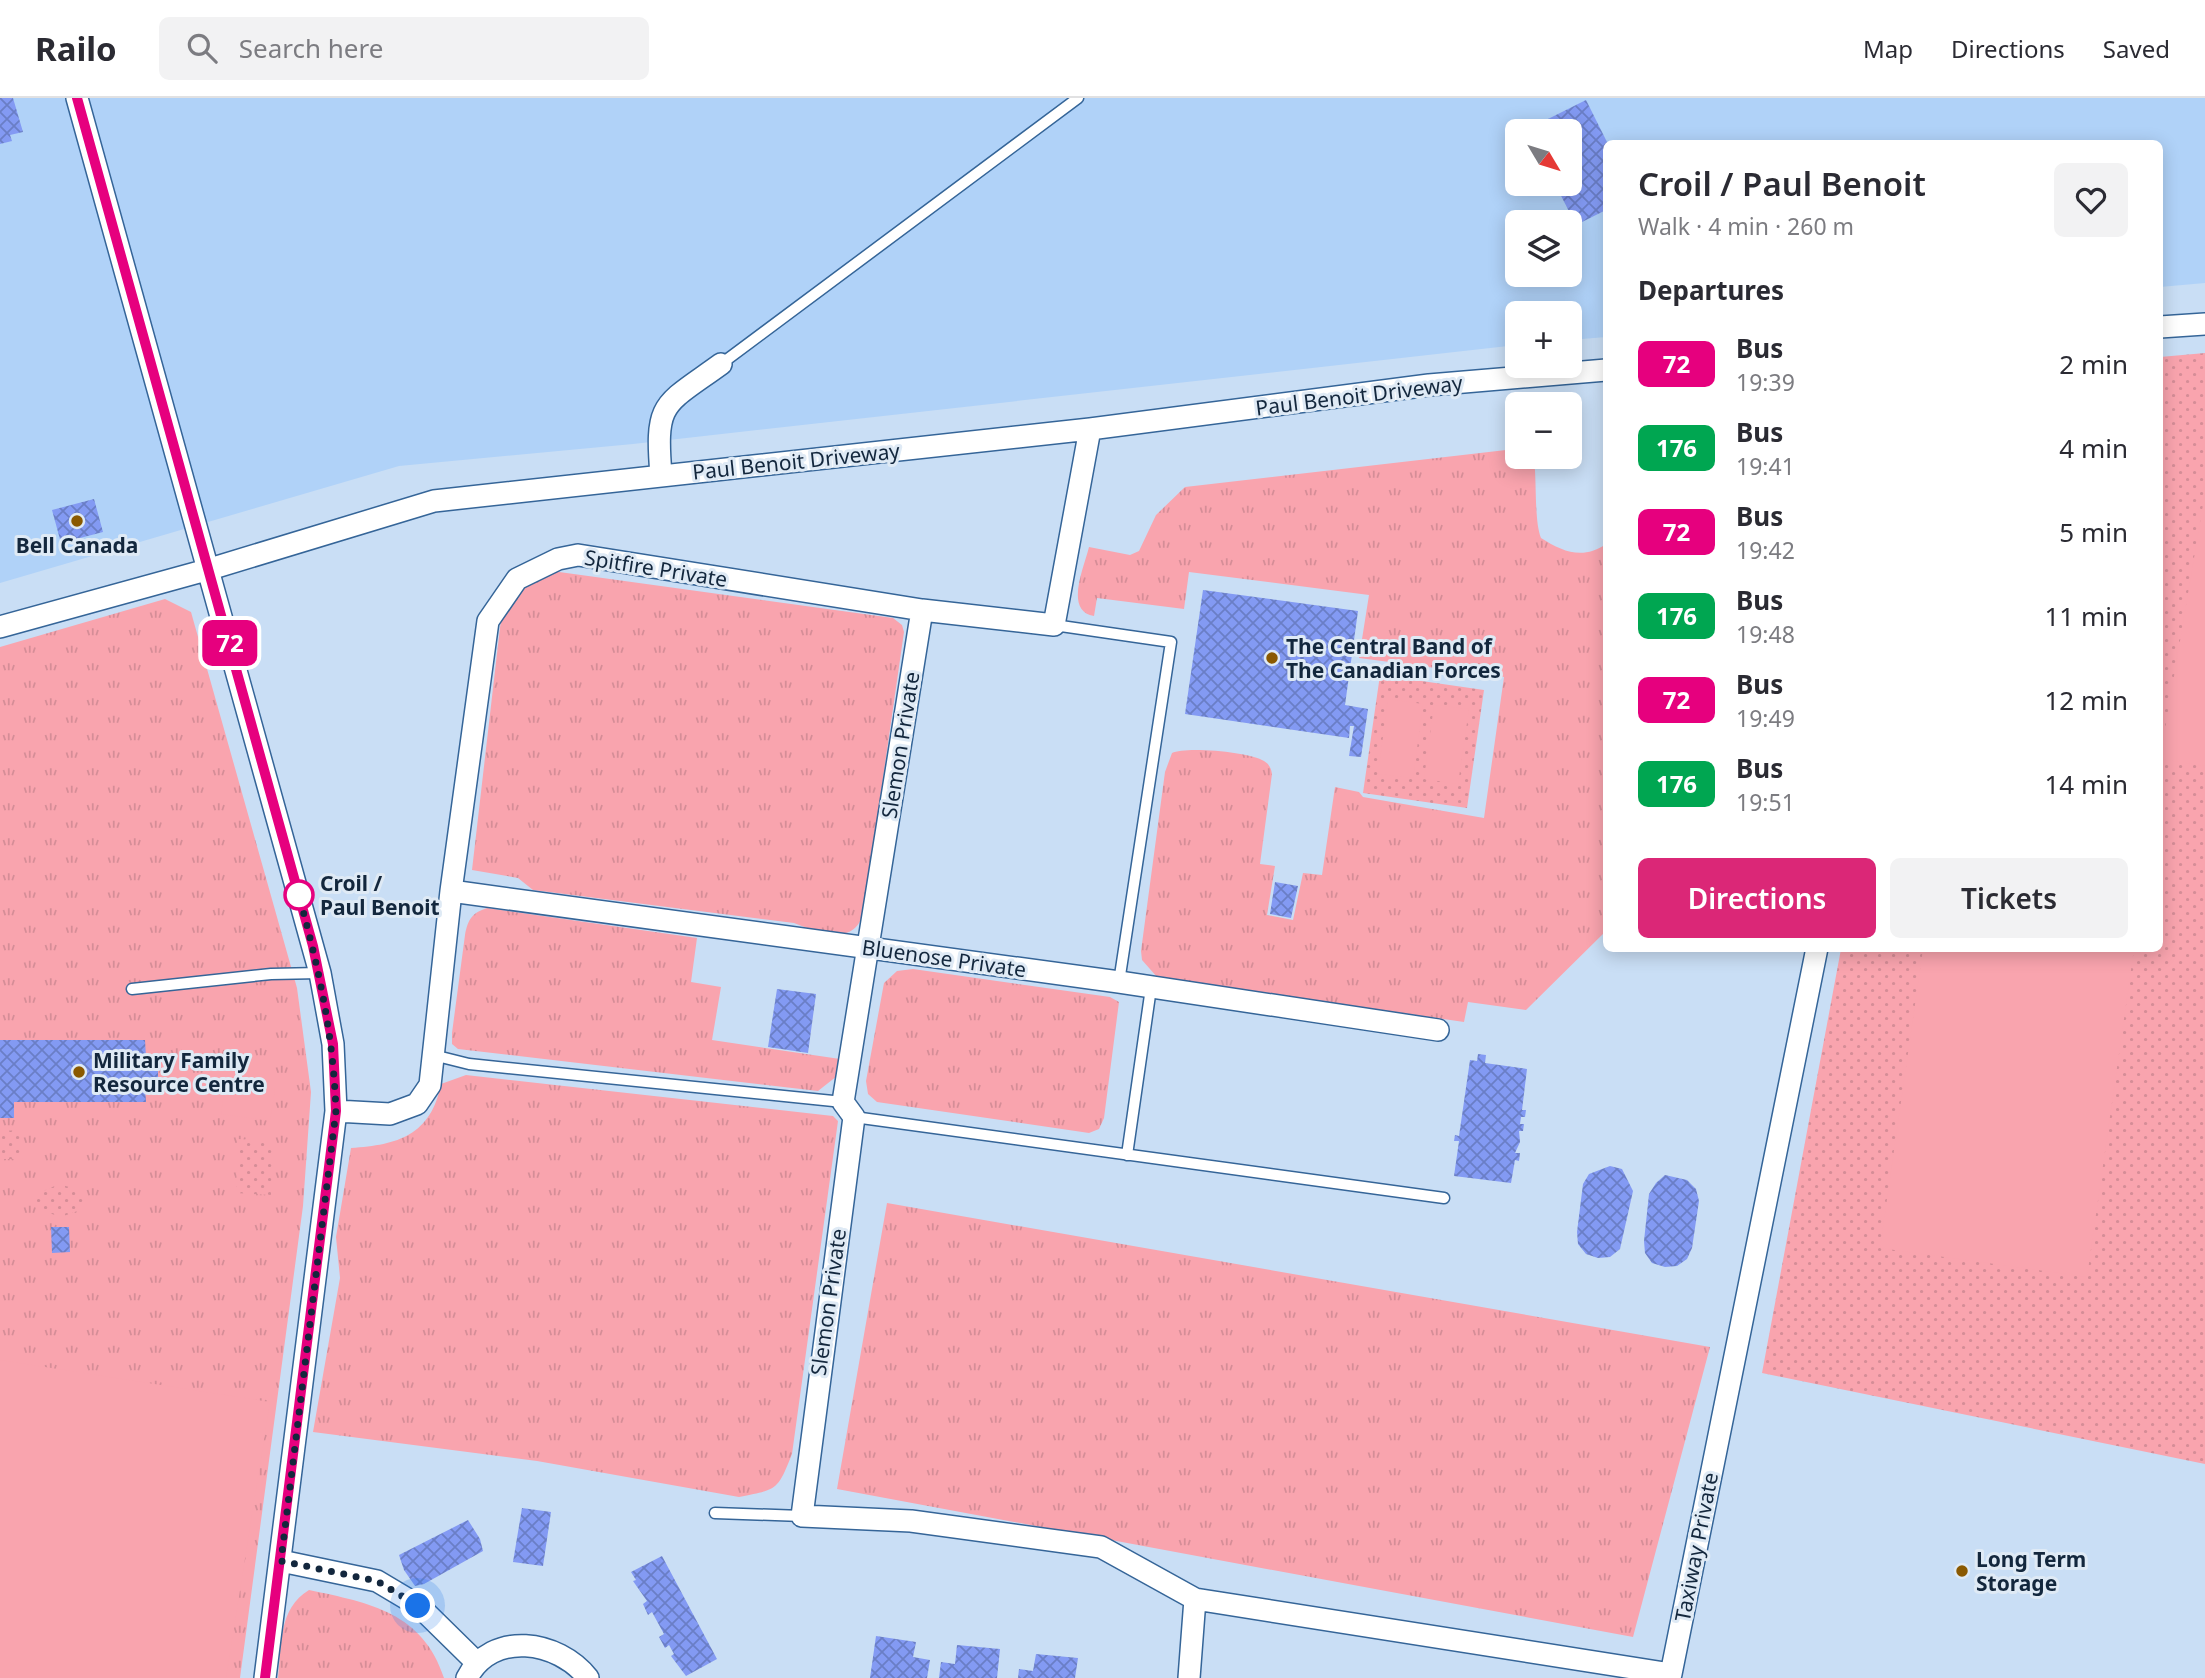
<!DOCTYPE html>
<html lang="en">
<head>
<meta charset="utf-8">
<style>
  :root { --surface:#fff; --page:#f2f2f3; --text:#2b2b33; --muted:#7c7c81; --line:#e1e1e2; --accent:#db2777 }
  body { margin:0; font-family:"Noto Sans",sans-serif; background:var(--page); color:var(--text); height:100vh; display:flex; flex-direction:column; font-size:26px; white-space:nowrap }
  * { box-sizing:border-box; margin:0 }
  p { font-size:23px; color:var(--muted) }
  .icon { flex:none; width:38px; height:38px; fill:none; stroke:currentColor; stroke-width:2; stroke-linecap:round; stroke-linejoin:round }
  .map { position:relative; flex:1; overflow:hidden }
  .sheet { position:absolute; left:1603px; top:42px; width:560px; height:812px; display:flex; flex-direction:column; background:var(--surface); border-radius:10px; box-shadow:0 4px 18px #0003 }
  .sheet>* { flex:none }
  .badge { padding:0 14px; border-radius:10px; font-size:24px; line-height:46px }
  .needle { width:46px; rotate:128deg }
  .controls { position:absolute; left:1505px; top:21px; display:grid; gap:14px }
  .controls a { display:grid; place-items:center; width:77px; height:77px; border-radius:10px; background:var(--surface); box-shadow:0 4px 18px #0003; font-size:35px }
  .you { position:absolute; width:35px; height:35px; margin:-18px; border:5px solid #fff; border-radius:50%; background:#1a73e8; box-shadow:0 0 0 10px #1a73e833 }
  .map>.badge { position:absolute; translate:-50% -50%; box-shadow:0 0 0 4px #fff }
  h2 { padding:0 35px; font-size:26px; line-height:63px }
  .round { display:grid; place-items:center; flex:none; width:74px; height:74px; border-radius:10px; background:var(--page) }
  .headline { display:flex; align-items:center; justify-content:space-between; height:119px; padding:0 35px }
  h1 { font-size:33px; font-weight:600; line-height:52px }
  .button { display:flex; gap:14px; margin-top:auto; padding:14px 35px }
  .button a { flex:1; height:80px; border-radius:10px; background:var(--accent); color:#fff; font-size:28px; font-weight:600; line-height:80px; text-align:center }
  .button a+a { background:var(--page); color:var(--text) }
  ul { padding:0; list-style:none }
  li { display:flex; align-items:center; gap:21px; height:84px; padding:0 35px }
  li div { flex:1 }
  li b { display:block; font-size:26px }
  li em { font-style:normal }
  li .badge { min-width:77px; font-weight:700; text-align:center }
  header { display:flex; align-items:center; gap:42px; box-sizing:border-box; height:98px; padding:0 35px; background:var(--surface); border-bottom:2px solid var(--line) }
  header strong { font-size:33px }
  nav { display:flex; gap:38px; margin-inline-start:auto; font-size:24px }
  .search { width:490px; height:63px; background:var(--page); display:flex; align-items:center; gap:18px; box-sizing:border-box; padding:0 24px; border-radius:10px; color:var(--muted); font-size:26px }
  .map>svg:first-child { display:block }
  .built { fill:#b0d2f8; fill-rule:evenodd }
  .grass { fill:url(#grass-tufts) }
  .park { fill:url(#park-dots) }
  .pitch { fill:#f9a4ae }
  .building { fill:url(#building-cross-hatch) }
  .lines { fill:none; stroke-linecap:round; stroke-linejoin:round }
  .lane-casing { stroke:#356598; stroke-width:13 }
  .street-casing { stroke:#356598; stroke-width:24 }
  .lane { stroke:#fff; stroke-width:10 }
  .street { stroke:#fff; stroke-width:21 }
  .line-casing { stroke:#fff; stroke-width:16 }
  .line { stroke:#e6007e; stroke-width:10 }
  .walk { stroke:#13273d; stroke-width:7; stroke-dasharray:0 12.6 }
  .poi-dot { fill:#8a5901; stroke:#dfeaf5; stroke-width:2.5 }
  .stop-dot { fill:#fff; stroke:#e6007e; stroke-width:3.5 }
  .labels { text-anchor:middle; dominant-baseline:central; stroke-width:6; stroke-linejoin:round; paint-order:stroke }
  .street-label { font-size:21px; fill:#13273d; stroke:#dfeaf5 }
  .poi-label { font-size:21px; font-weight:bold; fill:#13273d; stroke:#dfeaf5; text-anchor:start }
  .stop-label { font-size:21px; font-weight:bold; fill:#13273d; stroke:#dfeaf5; text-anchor:start }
</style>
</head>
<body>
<header>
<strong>Railo</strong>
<div class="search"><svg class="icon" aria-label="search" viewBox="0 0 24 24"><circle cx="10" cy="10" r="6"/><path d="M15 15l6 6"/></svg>Search here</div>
<nav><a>Map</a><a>Directions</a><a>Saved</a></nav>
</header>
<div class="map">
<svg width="2205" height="1580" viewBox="0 0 2205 1580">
  <defs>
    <pattern id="grass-tufts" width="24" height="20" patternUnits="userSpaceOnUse" patternTransform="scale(1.75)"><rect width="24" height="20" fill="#f9a4ae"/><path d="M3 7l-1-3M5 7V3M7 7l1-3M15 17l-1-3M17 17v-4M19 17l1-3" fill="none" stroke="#d58d97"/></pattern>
    <pattern id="park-dots" width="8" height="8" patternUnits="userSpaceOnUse" patternTransform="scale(1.75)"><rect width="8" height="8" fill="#f9a4ae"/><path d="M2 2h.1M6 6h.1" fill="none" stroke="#d58d97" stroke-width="1.8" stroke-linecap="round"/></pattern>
    <pattern id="building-cross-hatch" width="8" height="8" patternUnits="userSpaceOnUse" patternTransform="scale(1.75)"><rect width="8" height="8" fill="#839af3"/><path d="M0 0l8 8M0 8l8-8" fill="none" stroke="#6a7ec6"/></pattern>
  </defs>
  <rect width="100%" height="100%" fill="#c9def5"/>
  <!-- built -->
  <path class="built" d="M0 0H2205V185L2160 189V46H1606V239L1570 242V215H1517V247L633 346 399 368 0 485ZM1517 33H1570V86H1517ZM1517 124H1570V177H1517Z"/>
  <!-- grass -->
  <path class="grass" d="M1506 352 1517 353V359L1534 361C1537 384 1534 422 1541 440 1563 454 1583 462 1606 446V833L1526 912 1468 904 1464 924 1157 879 1142 862 1141 853 1165 674 1172 655C1185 648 1251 654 1264 663 1269 666 1271 670 1272 676L1260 766 1275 768 1267 817 1293 822 1303 775 1322 777 1335 689 1359 694 1363 699 1484 720 1504 579 1359 560 1369 497 1189 474 1184 511 1097 500 1094 518C1064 513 1084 470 1089 449L1130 457 1139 453 1156 417 1185 389Z
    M552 473 893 520 902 527 904 534 864 812C856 849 821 836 794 825L533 792 518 780 472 772 501 521 524 487Z
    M165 501 191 514 297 890 311 994 303 1108 240 1580H0V549Z
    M487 810 697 840 691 884 721 889 712 942 840 961 837 978 818 993 458 951 452 946V935L465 837C468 821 472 815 487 810Z
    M913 871 1110 899 1119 904 1104 1020 1099 1031 1089 1035 877 1004 868 996 866 983 884 885 897 873Z
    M466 977 833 1018 838 1023 792 1356C777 1394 777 1391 739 1399L537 1363 313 1334 340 1180 336 1139 351 1050C398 1047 431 1037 441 986Z
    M887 1105 1710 1249 1633 1539 837 1391Z
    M309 1492C371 1505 423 1515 444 1580H278C282 1546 278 1511 309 1492Z"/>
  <!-- park -->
  <path class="park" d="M2205 255V1366L1762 1275 1841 851 2160 850V259Z
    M1380 577 1484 592 1467 710 1363 695Z
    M23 1032V1061H0V1033Z
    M238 1041 274 1043 271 1097 236 1095Z
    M59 1086 76 1091 85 1098 80 1112 61 1119 40 1112 36 1104 39 1095Z"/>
  <!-- pitch -->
  <path class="pitch" d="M2205 395V668L2160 661Z
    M1388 601 1423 606 1413 680 1378 676Z
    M1434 607 1469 611 1458 686 1424 681Z
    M1923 851H2134L2087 1179 1880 1150Z
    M226 983 275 991 270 1023 221 1016Z
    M0 1262 270 1304 226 1580H0Z"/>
  <!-- building -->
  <path class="building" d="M0 0H13L23 34 10 37 12 43 0 46Z
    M1586 2 1608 46 1606 112 1576 127 1555 86H1570V33L1528 31Z
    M94 401 103 434 61 445 52 412Z
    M1203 492 1358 513 1345 607 1368 611 1361 659 1349 658 1354 628H1350L1349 640 1185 616Z
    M1275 784 1298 788 1291 820 1270 816Z
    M777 891 816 896 808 955 768 949Z
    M0 942H145L146 959H158V988L145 989 146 1004H14V1020H0Z
    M1478 956 1486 957 1485 965 1527 971 1522 1012H1526L1525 1019H1521L1520 1026H1524L1523 1033H1519L1520 1044 1515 1055H1520L1519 1063 1515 1062 1511 1085 1454 1078 1459 1043H1454L1455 1037 1459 1038 1470 962 1477 963Z
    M1610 1068 1622 1071 1633 1093 1620 1151 1610 1159 1598 1160 1586 1156 1578 1146 1577 1134 1583 1086 1589 1076Z
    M1665 1077 1687 1082 1696 1091 1699 1103 1692 1150 1687 1161 1677 1168 1665 1169 1652 1165 1645 1155 1644 1143 1649 1096 1656 1085Z
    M51 1129H69L70 1154 52 1155Z
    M522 1410 551 1414 543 1468 513 1464Z
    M468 1422 480 1441 483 1453 424 1486 415 1488 404 1472 399 1457Z
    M662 1458 717 1561 686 1578 671 1558 674 1556 669 1547 665 1550 659 1539 664 1536 652 1514 648 1517 643 1506 647 1503 633 1483 636 1482 631 1474Z
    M876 1538 916 1544 913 1559 930 1562 927 1580H870Z
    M957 1547 1000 1551 997 1580H939L941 1564 955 1566Z
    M1036 1556 1078 1560 1075 1580H1018L1019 1571 1033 1573Z"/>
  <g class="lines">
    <!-- lane casing -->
    <g class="lane-casing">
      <path id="lane" d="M721 266 1078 0
        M1054 527 1171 544 1119 884
        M132 891 271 876 320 875
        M433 957 469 966 843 1004
        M854 1019 1444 1100
        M1127 1057 1151 890
        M715 1415 802 1418"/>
    </g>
    <!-- street casing -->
    <g class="street-casing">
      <path id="street" d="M77 0 320 875 333 946 336 1013 265 1580
        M2160 229 2205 226
        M661 377C655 303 663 308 721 266
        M922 512 843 1004 854 1019 802 1418 911 1423 1101 1449 1195 1501 1671 1576 1817 850
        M0 529 210 471 434 403 1090 331 1429 287 1606 272
        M451 793 1119 884 1438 932
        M336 1013 390 1016 417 1006 430 987 451 793 488 523 517 481 558 461 578 457 922 512 1054 527 1090 331
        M281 1463 377 1483 419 1508 476 1564
        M467 1580C492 1532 558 1542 588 1580
        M1189 1580 1195 1501"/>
    </g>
    <!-- lane -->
    <use href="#lane" class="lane"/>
    <!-- street -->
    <use href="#street" class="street"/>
  </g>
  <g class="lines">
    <!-- line casing -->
    <g class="line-casing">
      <path id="line" d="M77 0 313 848 333 946 336 1013 265 1580"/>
    </g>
    <!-- line -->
    <use href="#line" class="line"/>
    <!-- walk -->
    <path class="walk" d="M299 797 298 794C319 871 333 934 336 1013L281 1463 377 1483 418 1508"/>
  </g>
  <!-- markers -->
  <g class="poi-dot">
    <circle cx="77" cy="423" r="7"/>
    <circle cx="1272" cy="560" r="7"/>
    <circle cx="79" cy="974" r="7"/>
    <circle cx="1962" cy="1473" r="7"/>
  </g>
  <circle class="stop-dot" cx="299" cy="797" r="14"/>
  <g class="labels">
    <!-- street labels -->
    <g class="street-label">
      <text transform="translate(1359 297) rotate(-7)">Paul Benoit Driveway</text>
      <text transform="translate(796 363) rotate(-6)">Paul Benoit Driveway</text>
      <text transform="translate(656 470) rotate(9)">Spitfire Private</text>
      <text transform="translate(900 647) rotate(-81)">Slemon Private</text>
      <text transform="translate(944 860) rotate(8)">Bluenose Private</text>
      <text transform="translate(828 1204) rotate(-82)">Slemon Private</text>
      <text transform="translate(1696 1449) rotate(-79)">Taxiway Private</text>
    </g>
    <!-- poi labels -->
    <g class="poi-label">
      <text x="77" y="447" text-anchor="middle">Bell Canada</text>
      <text x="1286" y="548">The Central Band of<tspan x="1286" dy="24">The Canadian Forces</tspan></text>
      <text x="93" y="962">Military Family<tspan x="93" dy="24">Resource Centre</tspan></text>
      <text x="1976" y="1461">Long Term<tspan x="1976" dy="24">Storage</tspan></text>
    </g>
    <!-- stop labels -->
    <g class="stop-label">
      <text x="320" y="785">Croil /<tspan x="320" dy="24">Paul Benoit</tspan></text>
    </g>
  </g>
</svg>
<div class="controls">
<a><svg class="needle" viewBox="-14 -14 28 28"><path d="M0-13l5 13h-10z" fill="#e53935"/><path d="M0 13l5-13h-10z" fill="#7c7c81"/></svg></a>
<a><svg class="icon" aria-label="layers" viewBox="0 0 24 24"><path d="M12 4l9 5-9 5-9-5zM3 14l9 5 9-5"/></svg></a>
<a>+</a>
<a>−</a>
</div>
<div class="you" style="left:418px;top:1508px"></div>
<b class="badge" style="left:230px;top:545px;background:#e6007e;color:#fff">72</b>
<section class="sheet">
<div class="headline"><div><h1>Croil / Paul Benoit</h1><p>Walk · 4 min · 260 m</p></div><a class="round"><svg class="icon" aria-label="heart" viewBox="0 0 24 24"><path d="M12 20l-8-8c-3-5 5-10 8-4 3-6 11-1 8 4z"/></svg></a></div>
<h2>Departures</h2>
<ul>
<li><span class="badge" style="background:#e6007e;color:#fff">72</span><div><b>Bus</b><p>19:39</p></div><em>2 min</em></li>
<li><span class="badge" style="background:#00a651;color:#fff">176</span><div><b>Bus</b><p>19:41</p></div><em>4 min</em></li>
<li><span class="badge" style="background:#e6007e;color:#fff">72</span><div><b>Bus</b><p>19:42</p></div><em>5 min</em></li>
<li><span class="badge" style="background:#00a651;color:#fff">176</span><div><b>Bus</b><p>19:48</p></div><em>11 min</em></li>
<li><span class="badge" style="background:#e6007e;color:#fff">72</span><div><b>Bus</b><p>19:49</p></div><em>12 min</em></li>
<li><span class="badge" style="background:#00a651;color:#fff">176</span><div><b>Bus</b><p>19:51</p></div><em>14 min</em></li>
</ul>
<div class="button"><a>Directions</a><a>Tickets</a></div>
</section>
</div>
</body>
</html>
